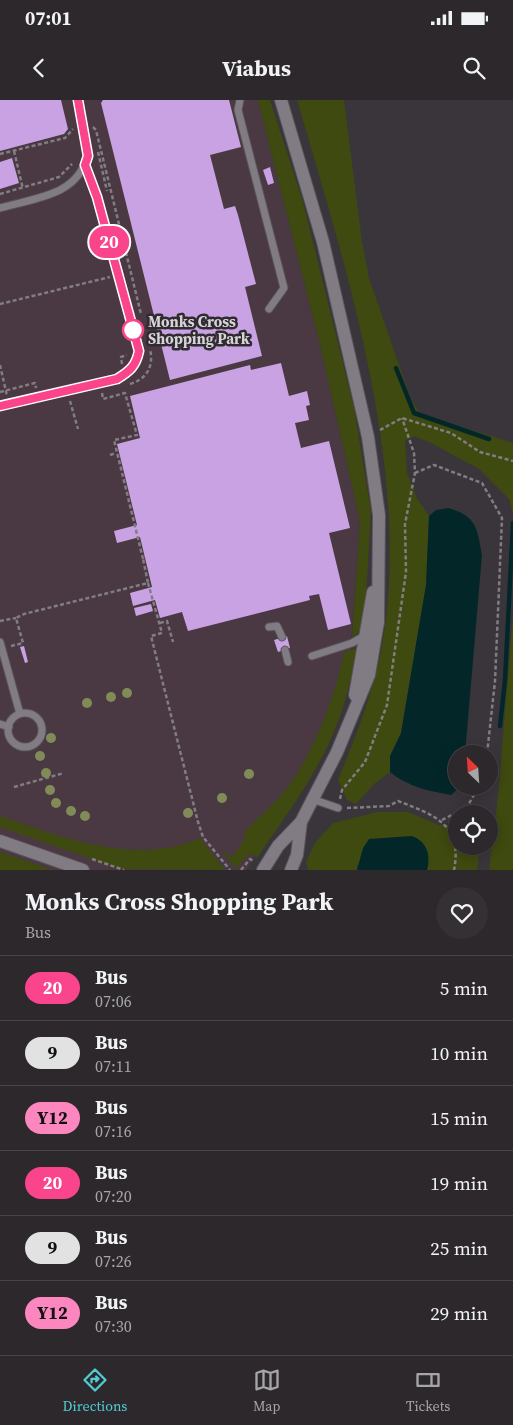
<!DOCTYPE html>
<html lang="en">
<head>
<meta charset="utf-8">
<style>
  :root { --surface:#2c282c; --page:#343034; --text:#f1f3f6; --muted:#a6a6a9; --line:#484448; --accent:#51ccd3 }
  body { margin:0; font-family:"Source Serif 4",serif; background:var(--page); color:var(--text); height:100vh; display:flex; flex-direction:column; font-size:19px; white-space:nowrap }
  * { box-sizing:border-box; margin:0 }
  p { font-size:16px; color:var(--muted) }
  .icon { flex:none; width:28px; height:28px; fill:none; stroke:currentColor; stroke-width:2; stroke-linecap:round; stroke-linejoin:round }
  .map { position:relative; height:770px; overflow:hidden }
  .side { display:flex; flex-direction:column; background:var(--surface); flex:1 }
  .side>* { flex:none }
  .badge { padding:0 10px; border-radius:16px; font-size:18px; line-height:32px }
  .needle { width:32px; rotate:335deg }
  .fabs { position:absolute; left:448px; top:645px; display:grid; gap:10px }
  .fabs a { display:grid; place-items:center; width:50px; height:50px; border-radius:50%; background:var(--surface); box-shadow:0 2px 12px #0003,0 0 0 1px var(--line); font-size:25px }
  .map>.badge { position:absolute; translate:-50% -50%; box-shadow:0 0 0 2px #fff }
  .round { display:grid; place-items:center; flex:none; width:52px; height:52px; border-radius:26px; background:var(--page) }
  .summary { display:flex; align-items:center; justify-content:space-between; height:85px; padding:0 25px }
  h1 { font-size:24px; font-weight:700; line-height:38px }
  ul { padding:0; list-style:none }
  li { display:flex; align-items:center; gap:15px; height:65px; padding:0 25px; border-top:1px solid var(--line) }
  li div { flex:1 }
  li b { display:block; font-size:19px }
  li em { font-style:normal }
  li .badge { min-width:55px; font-weight:700; text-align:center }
  .status { display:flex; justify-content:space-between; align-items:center; height:35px; padding:0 25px; background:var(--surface); direction:ltr }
  .status svg { height:14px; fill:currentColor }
  header { display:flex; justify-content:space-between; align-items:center; height:65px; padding:0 25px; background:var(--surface); font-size:22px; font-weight:700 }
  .tabs { display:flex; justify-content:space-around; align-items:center; height:70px; border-top:1px solid var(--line); background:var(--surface); font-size:14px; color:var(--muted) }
  .tabs a { display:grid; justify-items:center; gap:2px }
  .tabs .selected { color:var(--accent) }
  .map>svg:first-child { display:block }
  .commercial { fill:#4a3943 }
  .green { fill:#3e4a0f }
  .water { fill:#032729 }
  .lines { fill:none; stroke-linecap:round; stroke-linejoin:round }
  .stream { stroke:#032729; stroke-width:4.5 }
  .building { fill:#c8a2e2 }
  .lane-casing { stroke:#585359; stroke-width:9 }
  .secondary-casing { stroke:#585359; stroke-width:14 }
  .path { stroke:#827d83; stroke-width:2.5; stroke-dasharray:4 2.5; stroke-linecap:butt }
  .lane { stroke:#817b83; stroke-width:7 }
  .secondary { stroke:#817b83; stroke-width:12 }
  .tree { fill:#808b58 }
  .line-casing { stroke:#fff; stroke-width:11 }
  .line { stroke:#fa448c; stroke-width:8 }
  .stop-dot { fill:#fff; stroke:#fa448c; stroke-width:2.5 }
  .labels { text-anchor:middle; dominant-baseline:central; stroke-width:5; stroke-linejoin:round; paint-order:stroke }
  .stop-label { font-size:15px; font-weight:bold; fill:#d7d4d8; stroke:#302b31; text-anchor:start }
</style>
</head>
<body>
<div class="status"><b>07:01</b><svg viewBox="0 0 49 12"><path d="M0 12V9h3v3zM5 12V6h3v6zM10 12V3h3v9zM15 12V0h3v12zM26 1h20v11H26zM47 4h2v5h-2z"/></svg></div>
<header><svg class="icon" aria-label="back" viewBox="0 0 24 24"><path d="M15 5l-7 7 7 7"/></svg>Viabus<svg class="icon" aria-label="search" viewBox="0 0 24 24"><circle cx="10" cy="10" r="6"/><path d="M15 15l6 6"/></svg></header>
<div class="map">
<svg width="513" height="770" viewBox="0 0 513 770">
  <rect width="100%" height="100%" fill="#3a353b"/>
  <!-- commercial -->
  <path class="commercial" d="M0 0H258L320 245 360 421 350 558 304 674 246 770H0Z"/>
  <!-- green -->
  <path class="green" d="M258 0H270L303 102 354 308 371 411 366 498 361 530 352 538 360 421 320 245Z
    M297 0H344L362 142 369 178 411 300 419 311 414 312 513 343V414L509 399 479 369 431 343 414 336 405 341 407 373 417 398 429 416 426 485 401 633 390 656V672L374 684 356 704 347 700 338 680C355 638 372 596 381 551 414 378 346 167 297 0Z
    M513 514V770H489L498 697Z
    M357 548C352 572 348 595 339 619 321 669 287 714 257 758L250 753 236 768 221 751 233 757 245 738 244 732C259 717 277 702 289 685 315 651 336 593 344 552Z
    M378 712H408L439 725 456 724V746H480L477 770H427L429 763 357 765V770H308L306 762 315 743 333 723Z
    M0 716C62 737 136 767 200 738L225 770 120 769 0 727Z
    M0 752 53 770H0Z"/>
  <!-- water -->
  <path class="water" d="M448 408C477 416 477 428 482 455L465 654H456V686H461L451 695C429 691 408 687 390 672V656L401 633 426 485 429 416 436 410Z
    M412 736C427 742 431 754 427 770H357L363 748 369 739Z"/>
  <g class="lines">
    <!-- stream -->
    <path class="stream" d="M396 268 414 313 489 339
      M500 626 505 580 513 423"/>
  </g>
  <!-- building -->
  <path class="building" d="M0 0H61L68 29 64 34 0 51Z
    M103 0H229L241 47 210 55 224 109 235 106 238 115 256 184 245 187 262 256 170 280 101 3Z
    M12 58 19 83 0 89V62Z
    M270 67 274 83 268 85 263 70Z
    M281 263 289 296 307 291 310 305 306 306 309 320 295 323 301 348 329 341 350 428 329 433 351 524 328 530 319 494 309 496 310 500 188 531 182 512 160 518 155 500 133 506 130 493 152 487 140 437 117 443 114 431 137 425 117 344 140 338 130 296 250 265 251 270Z
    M151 504 153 511 136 516 134 508Z
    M287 536 290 548 278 552 274 540Z
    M24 546 28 562 25 563 20 547Z"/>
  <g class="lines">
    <!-- lane casing -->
    <g class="lane-casing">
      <path id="lane" d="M240 0 238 10 284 188 269 209
        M0 108C34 98 78 96 87 56L78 0
        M0 306 117 279C130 271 136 266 139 251L97 97 85 65
        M269 527 277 526 282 537
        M0 542 20 614
        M285 550 288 562
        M312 556 352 543 364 536
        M8 630a17 17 0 1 1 34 0a17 17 0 1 1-34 0Z
        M0 624 9 627
        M312 699 338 708"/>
    </g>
    <!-- secondary casing -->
    <g class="secondary-casing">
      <path id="secondary" d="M355 595 373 492
        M0 741 83 770
        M263 770 278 746 301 722 337 652 369 575 378 522 379 415 368 337 323 142 281 0
        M291 770 297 755 301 722"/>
    </g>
    <!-- path -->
    <path class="path" d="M93 27 96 30 141 214
      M14 51 23 89
      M98 52 107 91
      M0 54 65 38 73 29
      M0 94 59 77 72 64
      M0 204 110 177
      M122 264 121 257 127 255
      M0 265 7 296
      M130 284C147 279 154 266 150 249
      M0 292 35 283 36 288
      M102 293 103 299 125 293 137 335 114 340 143 459
      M70 301 78 329
      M380 330 402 318 451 333 480 352 513 361
      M110 355 116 353
      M415 373 434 365 482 383 502 418 495 581 487 654
      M148 483 162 533 151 536 198 722 203 737 230 770
      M0 521 16 518
      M160 523 167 521 173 542
      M11 546 23 543 16 518 24 514 148 483 143 459 145 458
      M14 687 64 673
      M340 699 342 690 365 662 387 605 406 472 405 424 415 373 414 353 402 318
      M347 708 389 706 398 701C434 715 463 724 454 770
      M442 720 467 707 479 686
      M92 759 124 770
      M241 770 250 759 253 761"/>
    <!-- lane -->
    <use href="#lane" class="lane"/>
    <!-- secondary -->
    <use href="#secondary" class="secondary"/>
  </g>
  <!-- trees -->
  <g class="tree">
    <circle cx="127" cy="593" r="5"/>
    <circle cx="111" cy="597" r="5"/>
    <circle cx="87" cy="603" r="5"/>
    <circle cx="51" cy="638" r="5"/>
    <circle cx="40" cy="656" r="5"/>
    <circle cx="46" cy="673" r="5"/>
    <circle cx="249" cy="674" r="5"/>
    <circle cx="50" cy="690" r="5"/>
    <circle cx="222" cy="698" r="5"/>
    <circle cx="56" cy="703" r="5"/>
    <circle cx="71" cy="711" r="5"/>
    <circle cx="188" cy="713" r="5"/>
    <circle cx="85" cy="716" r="5"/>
  </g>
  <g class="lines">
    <!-- line casing -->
    <g class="line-casing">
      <path id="line" d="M0 306 117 279C130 271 136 266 139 251L97 97 85 65 88 56 78 0"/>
    </g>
    <!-- line -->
    <use href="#line" class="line"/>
  </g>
  <!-- markers -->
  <circle class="stop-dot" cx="133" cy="230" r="10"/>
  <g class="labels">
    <!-- stop labels -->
    <g class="stop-label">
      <text x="148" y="221">Monks Cross<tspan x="148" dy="17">Shopping Park</tspan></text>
    </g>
  </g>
</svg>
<div class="fabs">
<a><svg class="needle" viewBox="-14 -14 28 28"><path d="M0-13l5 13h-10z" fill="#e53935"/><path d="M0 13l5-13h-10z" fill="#a6a6a9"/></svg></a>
<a><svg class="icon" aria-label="locate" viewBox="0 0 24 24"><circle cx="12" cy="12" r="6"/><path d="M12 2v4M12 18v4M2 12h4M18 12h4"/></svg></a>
</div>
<b class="badge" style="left:109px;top:142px;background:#fa448c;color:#fff">20</b>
</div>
<section class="side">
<div class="summary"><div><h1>Monks Cross Shopping Park</h1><p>Bus</p></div><a class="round"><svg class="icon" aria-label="heart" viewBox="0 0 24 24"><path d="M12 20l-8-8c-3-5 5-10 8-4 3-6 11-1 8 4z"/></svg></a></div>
<ul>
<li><span class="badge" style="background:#fa448c;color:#fff">20</span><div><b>Bus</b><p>07:06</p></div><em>5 min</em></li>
<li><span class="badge" style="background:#e2e2e3;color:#111">9</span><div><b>Bus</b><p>07:11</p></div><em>10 min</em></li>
<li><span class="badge" style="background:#fc87bf;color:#111">Y12</span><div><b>Bus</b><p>07:16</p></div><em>15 min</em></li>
<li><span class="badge" style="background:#fa448c;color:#fff">20</span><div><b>Bus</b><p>07:20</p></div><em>19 min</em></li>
<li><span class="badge" style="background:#e2e2e3;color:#111">9</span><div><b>Bus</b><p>07:26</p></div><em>25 min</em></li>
<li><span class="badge" style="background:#fc87bf;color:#111">Y12</span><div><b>Bus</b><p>07:30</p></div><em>29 min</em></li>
</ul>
</section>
<nav class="tabs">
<a class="selected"><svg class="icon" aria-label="directions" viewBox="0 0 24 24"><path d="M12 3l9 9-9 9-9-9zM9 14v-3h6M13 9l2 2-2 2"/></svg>Directions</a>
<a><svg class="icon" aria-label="map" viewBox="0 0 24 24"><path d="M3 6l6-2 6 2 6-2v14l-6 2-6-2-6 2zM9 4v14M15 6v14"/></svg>Map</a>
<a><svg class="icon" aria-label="tickets" viewBox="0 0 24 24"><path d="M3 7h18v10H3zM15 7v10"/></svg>Tickets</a>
</nav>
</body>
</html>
